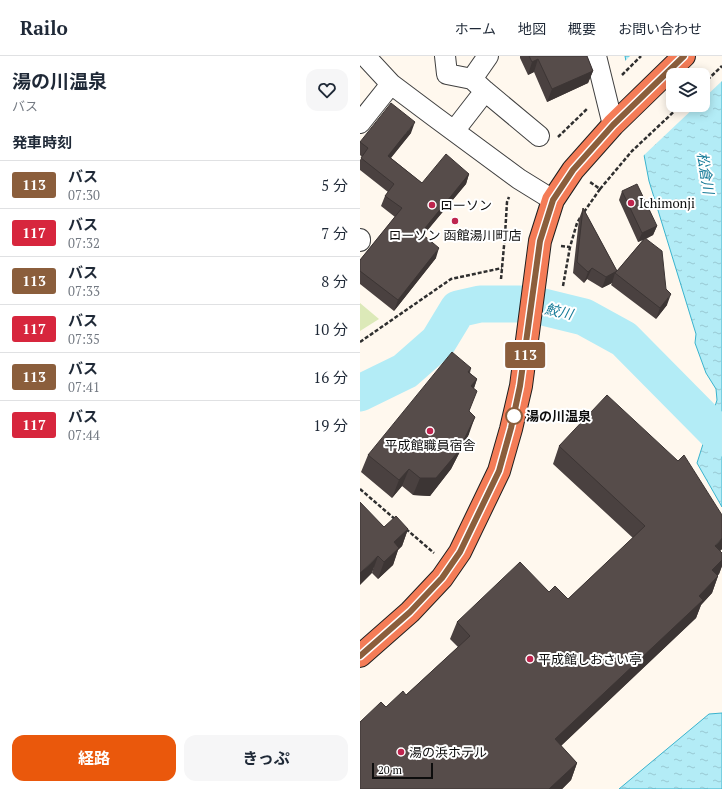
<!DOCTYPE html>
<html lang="ja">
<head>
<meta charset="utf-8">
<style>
  :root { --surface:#fff; --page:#f6f6f7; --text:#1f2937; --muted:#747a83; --line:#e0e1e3; --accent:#ea580c }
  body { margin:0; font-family:"PT Serif","Noto Sans JP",serif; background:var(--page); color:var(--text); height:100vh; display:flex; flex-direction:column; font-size:15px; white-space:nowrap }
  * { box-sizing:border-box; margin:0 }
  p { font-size:13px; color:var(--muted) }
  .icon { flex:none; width:22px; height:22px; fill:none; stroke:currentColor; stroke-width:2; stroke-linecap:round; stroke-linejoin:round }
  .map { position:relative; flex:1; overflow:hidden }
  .side { display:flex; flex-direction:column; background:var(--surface); width:360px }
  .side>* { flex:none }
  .badge { padding:0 8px; border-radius:3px; font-size:14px; line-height:26px }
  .tools { position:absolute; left:306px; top:12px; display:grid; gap:8px }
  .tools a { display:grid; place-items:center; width:44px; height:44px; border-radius:8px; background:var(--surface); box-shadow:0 2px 10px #0003; font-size:20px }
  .scale { position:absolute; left:12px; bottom:10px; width:61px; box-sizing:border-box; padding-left:4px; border:2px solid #0d0d0d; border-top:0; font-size:11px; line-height:14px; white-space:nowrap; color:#0d0d0d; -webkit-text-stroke:3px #fff; paint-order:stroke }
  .map>.badge { position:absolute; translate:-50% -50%; box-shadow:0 0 0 2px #fff }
  h2 { padding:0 12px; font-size:15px; line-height:36px }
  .round { display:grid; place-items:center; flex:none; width:42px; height:42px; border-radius:12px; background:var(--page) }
  .summary { display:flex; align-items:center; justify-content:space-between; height:68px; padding:0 12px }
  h1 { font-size:19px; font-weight:700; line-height:30px }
  .cta { display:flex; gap:8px; margin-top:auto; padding:8px 12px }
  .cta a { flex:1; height:46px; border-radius:12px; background:var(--accent); color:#fff; font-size:16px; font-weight:700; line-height:46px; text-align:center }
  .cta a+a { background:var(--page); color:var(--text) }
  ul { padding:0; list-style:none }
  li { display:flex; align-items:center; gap:12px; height:48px; padding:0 12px; border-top:1px solid var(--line) }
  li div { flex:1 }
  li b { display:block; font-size:15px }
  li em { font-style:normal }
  li .badge { min-width:44px; font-weight:700; text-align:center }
  header { display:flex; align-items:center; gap:24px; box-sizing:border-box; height:56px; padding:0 20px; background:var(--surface); border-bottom:1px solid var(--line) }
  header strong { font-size:19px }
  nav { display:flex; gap:22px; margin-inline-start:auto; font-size:14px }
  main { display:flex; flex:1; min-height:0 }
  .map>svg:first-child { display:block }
  .park { fill:#dce9b8 }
  .water { fill:url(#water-ripples); stroke:#3ab3cd; fill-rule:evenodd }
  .pier { fill:#fff8ee }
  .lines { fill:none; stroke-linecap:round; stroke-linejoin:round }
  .river { stroke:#b3ecf6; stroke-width:37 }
  .minor-casing { stroke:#404040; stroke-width:22 }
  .highway-casing { stroke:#1e1e1e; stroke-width:24 }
  .path { stroke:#2f2f2f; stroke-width:2.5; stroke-dasharray:4 2; stroke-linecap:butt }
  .minor { stroke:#fff; stroke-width:20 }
  .highway { stroke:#f47c57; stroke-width:22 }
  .wall { fill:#4a4140 }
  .shaded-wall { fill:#3c3534 }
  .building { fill:#564c4a; stroke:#3c3534 }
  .line-casing { stroke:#fff; stroke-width:9 }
  .line { stroke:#8b5e3c; stroke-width:6 }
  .poi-dot { fill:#be254e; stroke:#fff; stroke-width:1.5 }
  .stop-dot { fill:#fff; stroke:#8b5e3c; stroke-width:2 }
  .labels { text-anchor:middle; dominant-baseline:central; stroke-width:4; stroke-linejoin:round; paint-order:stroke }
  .poi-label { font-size:13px; fill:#0d0d0d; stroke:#fff; text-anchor:start }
  .stop-label { font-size:13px; font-weight:bold; fill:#0d0d0d; stroke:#fff; text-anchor:start }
  .water-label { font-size:14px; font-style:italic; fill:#167b98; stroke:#fff }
</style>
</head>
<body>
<header>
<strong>Railo</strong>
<nav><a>ホーム</a><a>地図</a><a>概要</a><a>お問い合わせ</a></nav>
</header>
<main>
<section class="side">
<div class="summary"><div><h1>湯の川温泉</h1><p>バス</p></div><a class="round"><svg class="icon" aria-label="heart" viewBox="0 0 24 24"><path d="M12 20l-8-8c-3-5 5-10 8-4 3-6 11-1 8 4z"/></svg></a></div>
<h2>発車時刻</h2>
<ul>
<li><span class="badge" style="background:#8b5e3c;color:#fff">113</span><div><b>バス</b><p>07:30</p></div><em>5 分</em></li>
<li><span class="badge" style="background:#d7263d;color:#fff">117</span><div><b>バス</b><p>07:32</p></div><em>7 分</em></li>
<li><span class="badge" style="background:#8b5e3c;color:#fff">113</span><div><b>バス</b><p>07:33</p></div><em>8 分</em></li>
<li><span class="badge" style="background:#d7263d;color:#fff">117</span><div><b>バス</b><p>07:35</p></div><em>10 分</em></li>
<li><span class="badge" style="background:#8b5e3c;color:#fff">113</span><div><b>バス</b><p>07:41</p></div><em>16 分</em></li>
<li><span class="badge" style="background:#d7263d;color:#fff">117</span><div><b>バス</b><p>07:44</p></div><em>19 分</em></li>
</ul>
<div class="cta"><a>経路</a><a>きっぷ</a></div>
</section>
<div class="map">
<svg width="362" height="733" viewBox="0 0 362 733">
  <defs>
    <pattern id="water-ripples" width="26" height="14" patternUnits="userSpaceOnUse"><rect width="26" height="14" fill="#b3ecf6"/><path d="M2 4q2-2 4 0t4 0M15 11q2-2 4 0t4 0" fill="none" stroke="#99c9d2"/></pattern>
  </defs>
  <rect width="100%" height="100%" fill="#fff8ee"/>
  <!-- park -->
  <path class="park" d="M0 247 19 263 0 275Z"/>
  <!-- water -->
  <path class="water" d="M265 0H362V451L337 407 357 344 356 333 346 317 335 287 336 278 289 125ZM313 19H343V49H313Z
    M362 657V733H259L349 658Z"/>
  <!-- pier -->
  <path class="pier" d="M270 0H362V25L343 43V19H313V49H337L282 101 264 6Z"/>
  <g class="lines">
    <!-- river -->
    <path class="river" d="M0 337 45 315 78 286 98 253 120 248H171L224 261 264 283 362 382"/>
    <!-- minor casing -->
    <g class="minor-casing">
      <path id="minor" d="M5 0 31 28 75 61 159 123 193 144
        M85 0 87 18 112 23 125 35 179 80
        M236 0 253 69
        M112 23 128 0
        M0 67 31 28
        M94 75 125 35
        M0 183V185"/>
    </g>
    <!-- highway casing -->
    <g class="highway-casing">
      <path id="highway" d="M0 600 50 556 82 522 100 496 139 415 151 373 161 330 180 185 193 144 213 114 253 69 324 0"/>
    </g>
    <!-- path -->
    <path class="path" d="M262 19 281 0
      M343 28 362 10
      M198 81 228 52
      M240 133 272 95 321 49
      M224 156 240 133 230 126
      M145 179 147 146 149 141
      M201 190 210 191 217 167 220 162
      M141 223 145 179 159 182
      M203 230 210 191
      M0 286 91 223 142 212
      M0 433 36 464
      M46 473 74 497"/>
    <!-- minor -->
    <use href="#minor" class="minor"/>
    <!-- highway -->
    <use href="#highway" class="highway"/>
  </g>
  <!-- wall -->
  <path class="wall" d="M160 0H227L233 15 228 27 187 46 174 16 168 19 160 2Z
    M51 77 31 102 62 127 109 118 106 128 63 179 76 202 34 255 0 228V204L35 161 21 150 25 140 28 136 0 114V104L2 101 0 99V86Z
    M262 135 297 170 293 179 286 183 307 249 296 263 251 229 252 227 242 232 227 223 224 227 213 217 219 163 223 152 257 215 283 184 278 186 259 144Z
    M111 312 110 317 117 323 114 332 109 355V378L91 413 70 440 53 439 42 430 32 442 1 416 8 399Z
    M199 390 362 493 360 495 362 497V510L359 518 358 519V520L352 537 341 549 336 562 201 690 217 707 211 724 202 733H0L26 651 46 639 98 591 90 583 97 566 189 536 208 543 273 482 193 408Z
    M24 471 48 473 42 490 38 494 33 509 18 523 12 517Z"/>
  <!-- shaded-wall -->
  <path class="shaded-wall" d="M178 3 174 16 168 19 172 6Z
    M233 15 228 27 187 46 192 33Z
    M55 66 51 77 24 110 28 100Z
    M109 118 106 128 57 187 61 177Z
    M297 170 293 179 278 186 282 177Z
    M79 192 76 202 34 255 38 244Z
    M232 212 227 223 224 227 228 216Z
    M257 215 255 217 252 227 242 232 246 221Z
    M311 238 307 249 296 263 300 252Z
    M117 323 111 341V330Z
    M115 361 109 378 91 413 70 440 53 439 60 422Z
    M49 413 42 430 32 442 39 424Z
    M48 473 42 490 38 494 33 509 18 523 24 506 34 486Z
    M362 482V493L348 507 355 490Z
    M18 500 12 517 0 529V517Z
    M362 504V510L359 518 346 532 352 514Z
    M358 520 352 537 341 549 336 562 189 701 195 683 339 540Z
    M217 707 211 724 202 733H189Z"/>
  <!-- building -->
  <path class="building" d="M169 0H227L233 15 192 33 178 3 172 6Z
    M31 47 55 66 28 100 62 127 86 98 109 118 61 177 79 192 38 244 0 215V204L42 152 25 140 34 128 1 102 8 92 0 86Z
    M277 128 297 170 282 177 262 135Z
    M223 152 257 215 285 182 302 195 306 233 311 238 300 252 255 217 257 215 246 221 232 212 228 216 217 206Z
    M92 296 111 312 108 316 117 323 111 330 117 335 109 355 115 361 98 396 76 422H60L49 413 39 424 8 399Z
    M247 339 318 405 324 399 362 459V482L355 490 362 497V504L352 514 358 520 339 540 343 544 195 683 217 707 189 733H0V666L21 646 26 651 43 635 46 639 110 580 97 566 160 506 189 536 195 530 208 543 285 470 199 390Z
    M0 446 24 471 36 460 48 473 34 486 39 492 24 506 18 500 0 517Z"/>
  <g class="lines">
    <!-- line casing -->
    <g class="line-casing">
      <path id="line" d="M0 600 50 556 82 522 100 496 139 415 151 372 160 330 180 185 193 144 213 114 253 69 324 0"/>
    </g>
    <!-- line -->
    <use href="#line" class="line"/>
  </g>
  <!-- markers -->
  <g class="poi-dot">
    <circle cx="271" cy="147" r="4"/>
    <circle cx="72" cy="149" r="4"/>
    <circle cx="95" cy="165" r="4"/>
    <circle cx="70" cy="375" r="4"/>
    <circle cx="170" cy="603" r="4"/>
    <circle cx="41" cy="696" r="4"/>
  </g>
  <circle class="stop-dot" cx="154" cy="360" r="8"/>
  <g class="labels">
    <!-- poi labels -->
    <g class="poi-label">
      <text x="279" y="147">Ichimonji</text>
      <text x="80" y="149">ローソン</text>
      <text x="95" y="179" text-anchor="middle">ローソン 函館湯川町店</text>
      <text x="70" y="389" text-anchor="middle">平成館職員宿舎</text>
      <text x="178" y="603">平成館しおさい亭</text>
      <text x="49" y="696">湯の浜ホテル</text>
    </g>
    <!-- stop labels -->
    <g class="stop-label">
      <text x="166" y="360">湯の川温泉</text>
    </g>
    <!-- water labels -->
    <g class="water-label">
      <text transform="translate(346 117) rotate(81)">松倉川</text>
      <text transform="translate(199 255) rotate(13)">鮫川</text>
    </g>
  </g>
</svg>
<div class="tools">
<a><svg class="icon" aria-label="layers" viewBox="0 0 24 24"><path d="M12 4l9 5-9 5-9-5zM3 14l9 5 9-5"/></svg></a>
</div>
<div class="scale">20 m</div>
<b class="badge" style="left:165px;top:299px;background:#8b5e3c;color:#fff">113</b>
</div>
</main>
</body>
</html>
